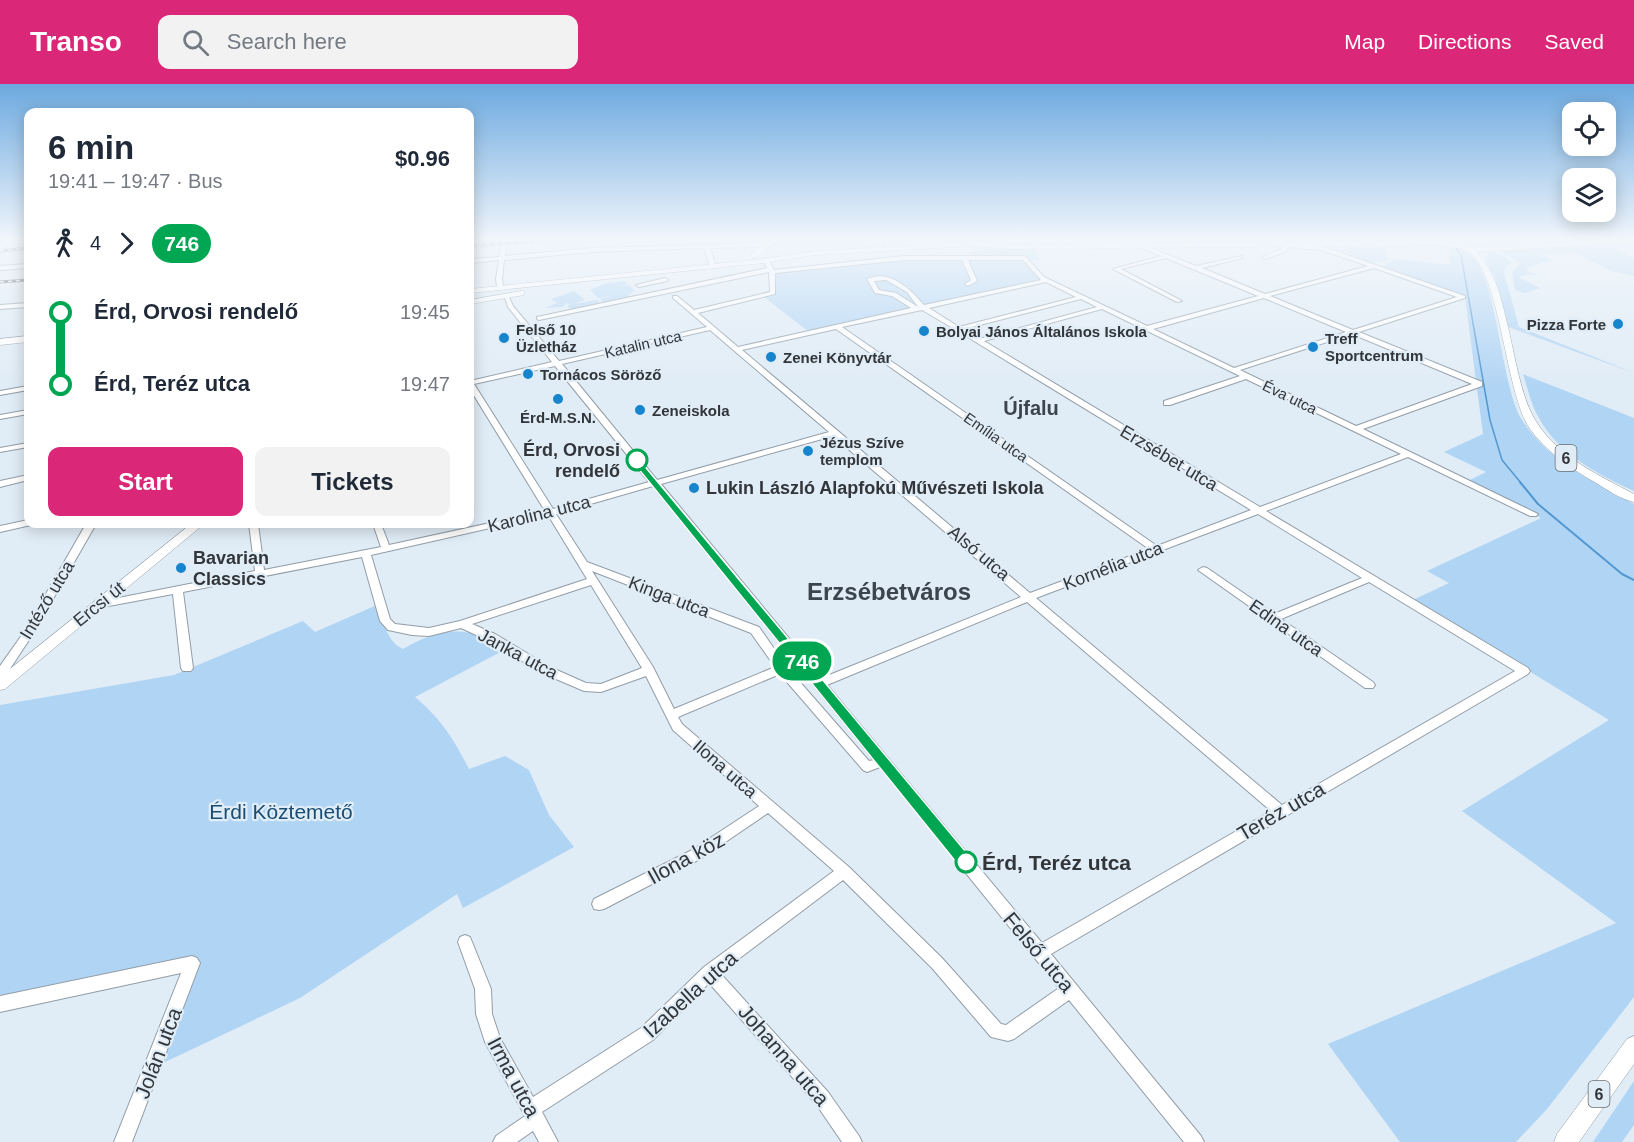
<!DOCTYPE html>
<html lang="en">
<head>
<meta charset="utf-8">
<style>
  :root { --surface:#fff; --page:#f2f2f3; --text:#1f2937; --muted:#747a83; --accent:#db2777 }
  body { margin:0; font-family:Helvetica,sans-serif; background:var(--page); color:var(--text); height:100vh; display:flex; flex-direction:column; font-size:22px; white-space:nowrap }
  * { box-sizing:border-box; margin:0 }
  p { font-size:20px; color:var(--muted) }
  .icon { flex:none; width:33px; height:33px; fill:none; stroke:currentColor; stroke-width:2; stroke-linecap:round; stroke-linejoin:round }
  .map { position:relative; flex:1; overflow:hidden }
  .side { position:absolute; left:24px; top:24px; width:450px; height:420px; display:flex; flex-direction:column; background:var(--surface); border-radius:12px; box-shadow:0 3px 15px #0003 }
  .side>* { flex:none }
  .badge { padding:0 12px; border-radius:20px; font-size:21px; line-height:39px }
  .buttons { position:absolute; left:1562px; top:18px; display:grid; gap:12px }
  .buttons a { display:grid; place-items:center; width:54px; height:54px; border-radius:12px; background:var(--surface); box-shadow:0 3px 15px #0003; font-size:30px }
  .map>.badge { position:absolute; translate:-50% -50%; box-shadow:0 0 0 3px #fff }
  .legs { display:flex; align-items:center; gap:9px; height:66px; padding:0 24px; font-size:20px }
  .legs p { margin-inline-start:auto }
  .overview { display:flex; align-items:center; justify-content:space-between; height:102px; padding:0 24px }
  h1 { font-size:33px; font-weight:800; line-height:45px }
  .cta { display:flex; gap:12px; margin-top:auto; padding:12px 24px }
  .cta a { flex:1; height:69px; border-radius:12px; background:var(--accent); color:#fff; font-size:24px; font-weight:800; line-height:69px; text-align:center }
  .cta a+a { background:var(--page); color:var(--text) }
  ul { padding:0 24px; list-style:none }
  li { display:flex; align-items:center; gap:21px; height:72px; font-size:22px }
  li i { display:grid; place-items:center; width:9px; height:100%; margin:0 8px; background:currentColor }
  li i::after { content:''; width:15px; height:15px; margin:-8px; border:4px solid; border-radius:50%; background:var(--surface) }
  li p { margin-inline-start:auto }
  li:first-child i { background:linear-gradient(#0000 50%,currentColor 0) }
  li:last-child i { background:linear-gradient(currentColor 50%,#0000 0) }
  header { display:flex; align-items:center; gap:36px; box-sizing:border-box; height:84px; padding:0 30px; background:var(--accent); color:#fff }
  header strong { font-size:28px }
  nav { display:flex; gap:33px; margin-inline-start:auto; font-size:21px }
  .search { width:420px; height:54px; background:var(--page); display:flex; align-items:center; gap:15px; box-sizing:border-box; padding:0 21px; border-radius:12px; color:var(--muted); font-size:22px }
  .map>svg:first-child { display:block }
  .green { fill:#b0d4f4 }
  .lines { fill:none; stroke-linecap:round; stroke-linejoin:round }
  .stream-far1 { stroke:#5298d2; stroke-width:1.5 }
  .stream { stroke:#5298d2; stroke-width:2 }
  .minor-casing { stroke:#929da6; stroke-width:2 }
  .major-casing { stroke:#929da6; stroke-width:1 }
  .minor { fill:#fff; fill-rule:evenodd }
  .major { fill:#fff; fill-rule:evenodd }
  .rail-casing { stroke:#4e5358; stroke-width:3 }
  .rail { stroke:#e0ecf6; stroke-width:1.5; stroke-dasharray:4; stroke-linecap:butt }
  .minor-bridge-casing { stroke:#929da6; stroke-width:7; stroke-linecap:butt }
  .minor-bridge { stroke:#fff; stroke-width:6 }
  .line-1 { fill:#00a651; stroke:#fff; stroke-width:1.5 }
  .poi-dot { fill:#1685ce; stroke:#e0ecf6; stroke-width:2 }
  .stop-1-dot { fill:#fff; stroke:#00a651; stroke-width:3 }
  .labels { text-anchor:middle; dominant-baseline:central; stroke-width:4.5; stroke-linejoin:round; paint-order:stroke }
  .far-poi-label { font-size:15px; font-weight:bold; fill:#32363a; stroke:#e0ecf6; text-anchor:start }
  .far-street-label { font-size:15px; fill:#32363a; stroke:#e0ecf6 }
  .shield { fill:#e0ecf6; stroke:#666d72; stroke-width:1.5 }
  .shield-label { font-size:16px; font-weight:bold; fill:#32363a }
  .stop-label { font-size:18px; font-weight:bold; fill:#32363a; stroke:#e0ecf6; text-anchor:end }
  .street-label { font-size:18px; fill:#32363a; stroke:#e0ecf6 }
  .poi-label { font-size:18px; font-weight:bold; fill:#32363a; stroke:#e0ecf6; text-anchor:start }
  .far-district-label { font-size:20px; font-weight:bold; fill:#3c454d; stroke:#e0ecf6 }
  .near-park-label { font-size:21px; fill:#194d74; stroke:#e0ecf6 }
  .near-street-label { font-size:21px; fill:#32363a; stroke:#e0ecf6 }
  .near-stop-label { font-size:21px; font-weight:bold; fill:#32363a; stroke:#e0ecf6; text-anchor:start }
  .district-label { font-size:24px; font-weight:bold; fill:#3c454d; stroke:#e0ecf6 }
</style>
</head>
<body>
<header>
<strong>Transo</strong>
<div class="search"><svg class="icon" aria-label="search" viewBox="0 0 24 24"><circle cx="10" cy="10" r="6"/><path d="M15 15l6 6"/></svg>Search here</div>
<nav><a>Map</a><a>Directions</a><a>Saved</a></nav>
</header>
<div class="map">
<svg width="1634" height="1058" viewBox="0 0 1634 1058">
  <rect width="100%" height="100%" fill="#e0ecf6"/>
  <!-- green -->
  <path class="green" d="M1634 159V164H1613L1634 174V192L1612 187 1576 169 1546 170V173L1552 176 1526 184 1529 185 1526 187 1540 192 1529 190 1519 193 1540 204 1525 209 1515 206 1512 189 1520 179 1498 166Z
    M1442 161C1451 162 1461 163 1468 168 1498 190 1500 300 1522 336 1547 376 1594 398 1634 420V913L1547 1025 1516 1058H1400L1328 960 1616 839 1462 727 1609 636 1413 516 1449 499 1427 487 1541 434 1468 397 1486 388 1444 368 1483 350 1465 213 1383 182 1396 175 1451 181 1449 170 1452 171 1451 167 1438 163 1387 164 1384 165 1388 177 1370 179 1338 165Z
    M986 165H1034L1040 176H1029L1026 171 990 172 1020 173 1047 196 809 248 764 213 770 211 772 188 874 176 972 172 969 171 970 168Z
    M1493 168 1505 172 1512 178 1505 184 1504 188 1519 243 1634 289 1508 243 1495 194 1485 174 1488 169Z
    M624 197 627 199 622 202 629 201 635 207 620 210 634 208 628 211 630 213 604 219 600 215 611 212 598 214 590 206 607 199Z
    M574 207 585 216 573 220 597 216 600 219 572 225 567 223 570 220 567 219 562 223 545 224 557 219 551 215Z
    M1523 290 1634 334V407C1599 391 1558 370 1539 334 1531 321 1528 305 1523 290Z
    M377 521C383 536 387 558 403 565 444 542 466 542 508 564L415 613C442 636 453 654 469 685L505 672 529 686 549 731 574 763 463 824 457 810 300 914 163 979 197 875 0 916V621L174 591 303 537 315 548Z
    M1634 997V1041L1622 1058H1593Z"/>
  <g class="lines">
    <!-- stream-far1 -->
    <path class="stream-far1" d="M1455 163 1461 171 1490 336 1502 376 1521 399"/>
    <!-- stream -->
    <path class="stream" d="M1520 398 1538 420 1622 490 1634 496"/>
    <!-- minor casing -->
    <g class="minor-casing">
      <path id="minor" d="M502 156H507L505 172 592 164 759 159 762 161 759 163 710 164 715 180 712 182 709 180 704 164 592 168 504 176 502 195 503 203 500 205 497 203 496 195 499 176 470 179V175L499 173Z
        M774 156H780L767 165H763V163Z
        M882 156H887L893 163 892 164H888Z
        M980 156H987L971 162 968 160Z
        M1029 156H1034L1038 163H1034Z
        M1368 156H1378L1350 162 1347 160Z
        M1285 159 1324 163 1465 212V214L1359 248 1482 298V302L1363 345 1538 430 1536 432H1530L1408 373 1266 427 1528 584 1530 587 1528 590 1051 870 1201 1052 1204 1058H1184L1069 916 1014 955 1008 957 991 953 932 884 843 796 720 889 828 1008 859 1052 862 1058H842L816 1020 709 899 653 956 542 1028 558 1058H539L533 1047 517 1058H493L496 1052 525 1032 485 958 476 930 475 905 458 858 460 853 465 851 470 853 491 905 492 930 500 954 533 1013 641 944 704 883 834 787 768 729 702 774 604 825 599 826 594 825 592 820 594 815 692 766 759 722 673 646 646 592 601 608 584 607 542 589 487 556 461 544 429 552 412 551 388 546 380 537 362 473 183 508 193 584 191 587H183L181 584 173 510 98 524 93 521 98 518 255 487 249 440H258L264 486 381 463 373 440H381L389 461 545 427 470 305V297L552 278 508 223 504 211H508L513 222 559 277 707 243 673 214V212H677L694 226 770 208 769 188 539 236 537 235V233L767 184 763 176 766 174 769 176 774 186 904 172H1025L1044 193 1147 242 1258 212 1166 174 1121 185 1182 217 1177 218 1113 185 1161 172 1140 163V161H1144L1196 182 1242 172V174L1202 184 1265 210 1368 182 1321 166 1288 163 1287 167 1265 175 1262 173 1282 165V161ZM904 176H962L971 196 965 200 968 202 977 197 968 176H1023L1041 196 924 221C910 205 890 185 867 195L875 209 892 212 911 224 738 263 698 229 775 210V189ZM1374 184 1457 213 1353 246 1270 212ZM886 196 907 208 918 223 896 209 879 206 874 197ZM1046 198 1076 213 959 243 929 224ZM1264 214 1346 248 1234 284 1153 245ZM1081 215 1097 223 979 255 964 245ZM1102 225 1240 292 1164 317V321H1170L1246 295 1401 370 1260 423 984 257ZM922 226 956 246 1251 426 1157 462 842 243ZM836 245 1149 465 1030 509 742 266ZM710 246 829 348 657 396 562 280ZM1352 250 1472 300 1356 342 1240 286ZM555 282 649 398 553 425 474 300ZM833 352 1021 513 822 594 661 400ZM653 402 874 676 869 677 786 582 759 543 587 478 556 430ZM1258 430 1362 494 1274 530 1207 484 1203 483 1198 486 1365 604H1373L1375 601 1373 598 1281 535 1369 498 1515 587 1282 721 1036 514ZM548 431 587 495 460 537 429 544 395 540 390 535 371 471ZM592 487 751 549 775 583 674 625 653 583ZM591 501 642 584 601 600 586 599 550 583 495 550 472 540ZM1027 518 1271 727 1042 859 827 601ZM780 590 863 686 867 688 880 683 1059 904 1006 941 1001 940 942 874 849 783 682 640 678 633Z
        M28 180V184L0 186V182Z
        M665 194 668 196 667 197 639 203 636 201Z
        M28 219V223L0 225V221Z
        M28 302V306L0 311V307Z
        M28 326V330L0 335V331Z
        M28 359V363L0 368V364Z
        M28 391V396L0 403V397Z
        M28 436V440H32L31 441 0 448V442Z
        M86 440H96L33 550 4 594 0 595V582L24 548Z
        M192 872 197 874 200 879 132 1058H114L181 889 0 928V912Z"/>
    </g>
    <!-- major casing -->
    <g class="major-casing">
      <path id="major" d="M766 156 773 158 758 173H752V169Z
        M1605 156H1634V158L1476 168C1495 187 1501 213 1507 239 1514 267 1518 297 1529 324 1548 368 1594 389 1634 410V418C1620 415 1606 405 1593 397 1570 384 1546 367 1530 345 1504 307 1501 182 1465 166 1458 163 1446 163 1438 161L1010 165 971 162 815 171 764 179 470 209V205L764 175 815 167 971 158 1010 161 1438 157 1477 164Z
        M521 207H524V211L470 220V216Z
        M28 252V258L0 261V255Z
        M191 440H204L5 605 0 606V593Z
        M1634 952V980L1579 1058H1554L1557 1050 1627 955Z"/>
    </g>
    <!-- minor -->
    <use href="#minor" class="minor"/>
    <!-- major -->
    <use href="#major" class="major"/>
    <!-- rail casing -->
    <g class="rail-casing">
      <path id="rail" d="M470 162 553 156
        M0 167 28 164
        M0 198 28 196"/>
    </g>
    <!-- rail -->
    <use href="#rail" class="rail"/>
    <!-- minor-bridge casing -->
    <g class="minor-bridge-casing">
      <path id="minor-bridge" d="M0 164 11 156"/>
    </g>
    <!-- minor-bridge -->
    <use href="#minor-bridge" class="minor-bridge"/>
  </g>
  <!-- sky -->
  <linearGradient id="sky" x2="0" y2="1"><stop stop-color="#6ca9df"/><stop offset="0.51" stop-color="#f1f6fb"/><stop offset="1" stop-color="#f1f6fb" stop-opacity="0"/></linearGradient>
  <rect width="1634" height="304" fill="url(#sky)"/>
  <!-- line-1 -->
  <path class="line-1" d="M637 373 971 774 973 778 971 783H960L633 378V374Z"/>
  <!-- markers -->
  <g class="poi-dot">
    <circle cx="1618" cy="240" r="6"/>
    <circle cx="924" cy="247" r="6"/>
    <circle cx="504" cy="254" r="6"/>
    <circle cx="1313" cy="263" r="6"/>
    <circle cx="771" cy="273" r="6"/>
    <circle cx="528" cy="290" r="6"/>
    <circle cx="558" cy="315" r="6"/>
    <circle cx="640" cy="326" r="6"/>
    <circle cx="808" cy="367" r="6"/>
    <circle cx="694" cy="404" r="6"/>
    <circle cx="181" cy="484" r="6"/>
  </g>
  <g class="stop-1-dot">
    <circle cx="637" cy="376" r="10"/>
    <circle cx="966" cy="778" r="10"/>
  </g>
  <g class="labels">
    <!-- far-poi labels -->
    <g class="far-poi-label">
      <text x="1606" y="240" text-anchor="end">Pizza Forte</text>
      <text x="516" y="245">Felső 10<tspan x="516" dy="17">Üzletház</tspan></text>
      <text x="936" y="247">Bolyai János Általános Iskola</text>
      <text x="1325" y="254">Treff<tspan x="1325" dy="17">Sportcentrum</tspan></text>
      <text x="783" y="273">Zenei Könyvtár</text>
      <text x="540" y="290">Tornácos Söröző</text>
      <text x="652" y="326">Zeneiskola</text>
      <text x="558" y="333" text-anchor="middle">Érd-M.S.N.</text>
      <text x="820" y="358">Jézus Szíve<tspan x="820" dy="17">templom</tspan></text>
    </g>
    <!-- far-street labels -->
    <g class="far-street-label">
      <text transform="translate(643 260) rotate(-13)">Katalin utca</text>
      <text transform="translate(1290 313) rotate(26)">Éva utca</text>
      <text transform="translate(996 353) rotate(35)">Emília utca</text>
    </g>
    <!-- shield labels -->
    <g class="shield">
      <rect x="1555.5" y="361" width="21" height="26" rx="4.5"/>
      <rect x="1588.5" y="997" width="21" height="26" rx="4.5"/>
    </g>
    <g class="shield-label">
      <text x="1566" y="374">6</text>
      <text x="1599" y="1010">6</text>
    </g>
    <!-- stop labels -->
    <g class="stop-label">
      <text x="620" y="366">Érd, Orvosi<tspan x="620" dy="21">rendelő</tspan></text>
    </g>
    <!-- street labels -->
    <g class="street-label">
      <text transform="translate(1169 374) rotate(31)">Erzsébet utca</text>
      <text transform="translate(539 430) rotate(-14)">Karolina utca</text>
      <text transform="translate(979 469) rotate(40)">Alsó utca</text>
      <text transform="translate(1113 482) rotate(-21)">Kornélia utca</text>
      <text transform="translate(669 513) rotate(21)">Kinga utca</text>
      <text transform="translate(47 516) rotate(-59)">Intéző utca</text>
      <text transform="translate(99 520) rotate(-39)">Ercsi út</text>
      <text transform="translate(1286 544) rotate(35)">Edina utca</text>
      <text transform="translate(518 570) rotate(28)">Janka utca</text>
      <text transform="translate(725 685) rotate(41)">Ilona utca</text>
    </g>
    <!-- poi labels -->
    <g class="poi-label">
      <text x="706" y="404">Lukin László Alapfokú Művészeti Iskola</text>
      <text x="193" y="474">Bavarian<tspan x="193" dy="21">Classics</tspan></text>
    </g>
    <!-- far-district labels -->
    <g class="far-district-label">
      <text x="1031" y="324">Újfalu</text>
    </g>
    <!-- near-park labels -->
    <g class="near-park-label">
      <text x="281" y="727">Érdi Köztemető</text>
    </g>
    <!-- near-street labels -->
    <g class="near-street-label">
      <text transform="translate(1281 727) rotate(-30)">Teréz utca</text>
      <text transform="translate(686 774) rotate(-29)">Ilona köz</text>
      <text transform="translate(1039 868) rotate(50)">Felső utca</text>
      <text transform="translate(690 910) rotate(-42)">Izabella utca</text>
      <text transform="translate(158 969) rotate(-69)">Jolán utca</text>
      <text transform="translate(784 971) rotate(49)">Johanna utca</text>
      <text transform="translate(514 993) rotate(62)">Irma utca</text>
    </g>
    <!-- near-stop labels -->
    <g class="near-stop-label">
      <text x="982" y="778">Érd, Teréz utca</text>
    </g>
    <!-- district labels -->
    <g class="district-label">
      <text x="889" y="507">Erzsébetváros</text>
    </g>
  </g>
</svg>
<div class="buttons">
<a><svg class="icon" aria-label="locate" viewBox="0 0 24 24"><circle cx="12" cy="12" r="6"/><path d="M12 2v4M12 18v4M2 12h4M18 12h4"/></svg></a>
<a><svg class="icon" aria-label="layers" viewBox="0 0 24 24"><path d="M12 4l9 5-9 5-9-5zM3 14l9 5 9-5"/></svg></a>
</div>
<b class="badge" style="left:802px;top:577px;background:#00a651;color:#fff">746</b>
<section class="side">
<div class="overview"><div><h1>6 min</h1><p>19:41 – 19:47 · Bus</p></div><b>$0.96</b></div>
<div class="legs"><svg class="icon" aria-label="walk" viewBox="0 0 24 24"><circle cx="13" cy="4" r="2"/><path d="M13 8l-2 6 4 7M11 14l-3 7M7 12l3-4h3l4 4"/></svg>4<svg class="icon" aria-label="forward" viewBox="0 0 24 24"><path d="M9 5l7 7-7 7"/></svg><b class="badge" style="background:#00a651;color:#fff">746</b></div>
<ul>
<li><i style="color:#00a651"></i><b>Érd, Orvosi rendelő</b><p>19:45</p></li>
<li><i style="color:#00a651"></i><b>Érd, Teréz utca</b><p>19:47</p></li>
</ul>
<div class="cta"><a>Start</a><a>Tickets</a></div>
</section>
</div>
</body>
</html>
